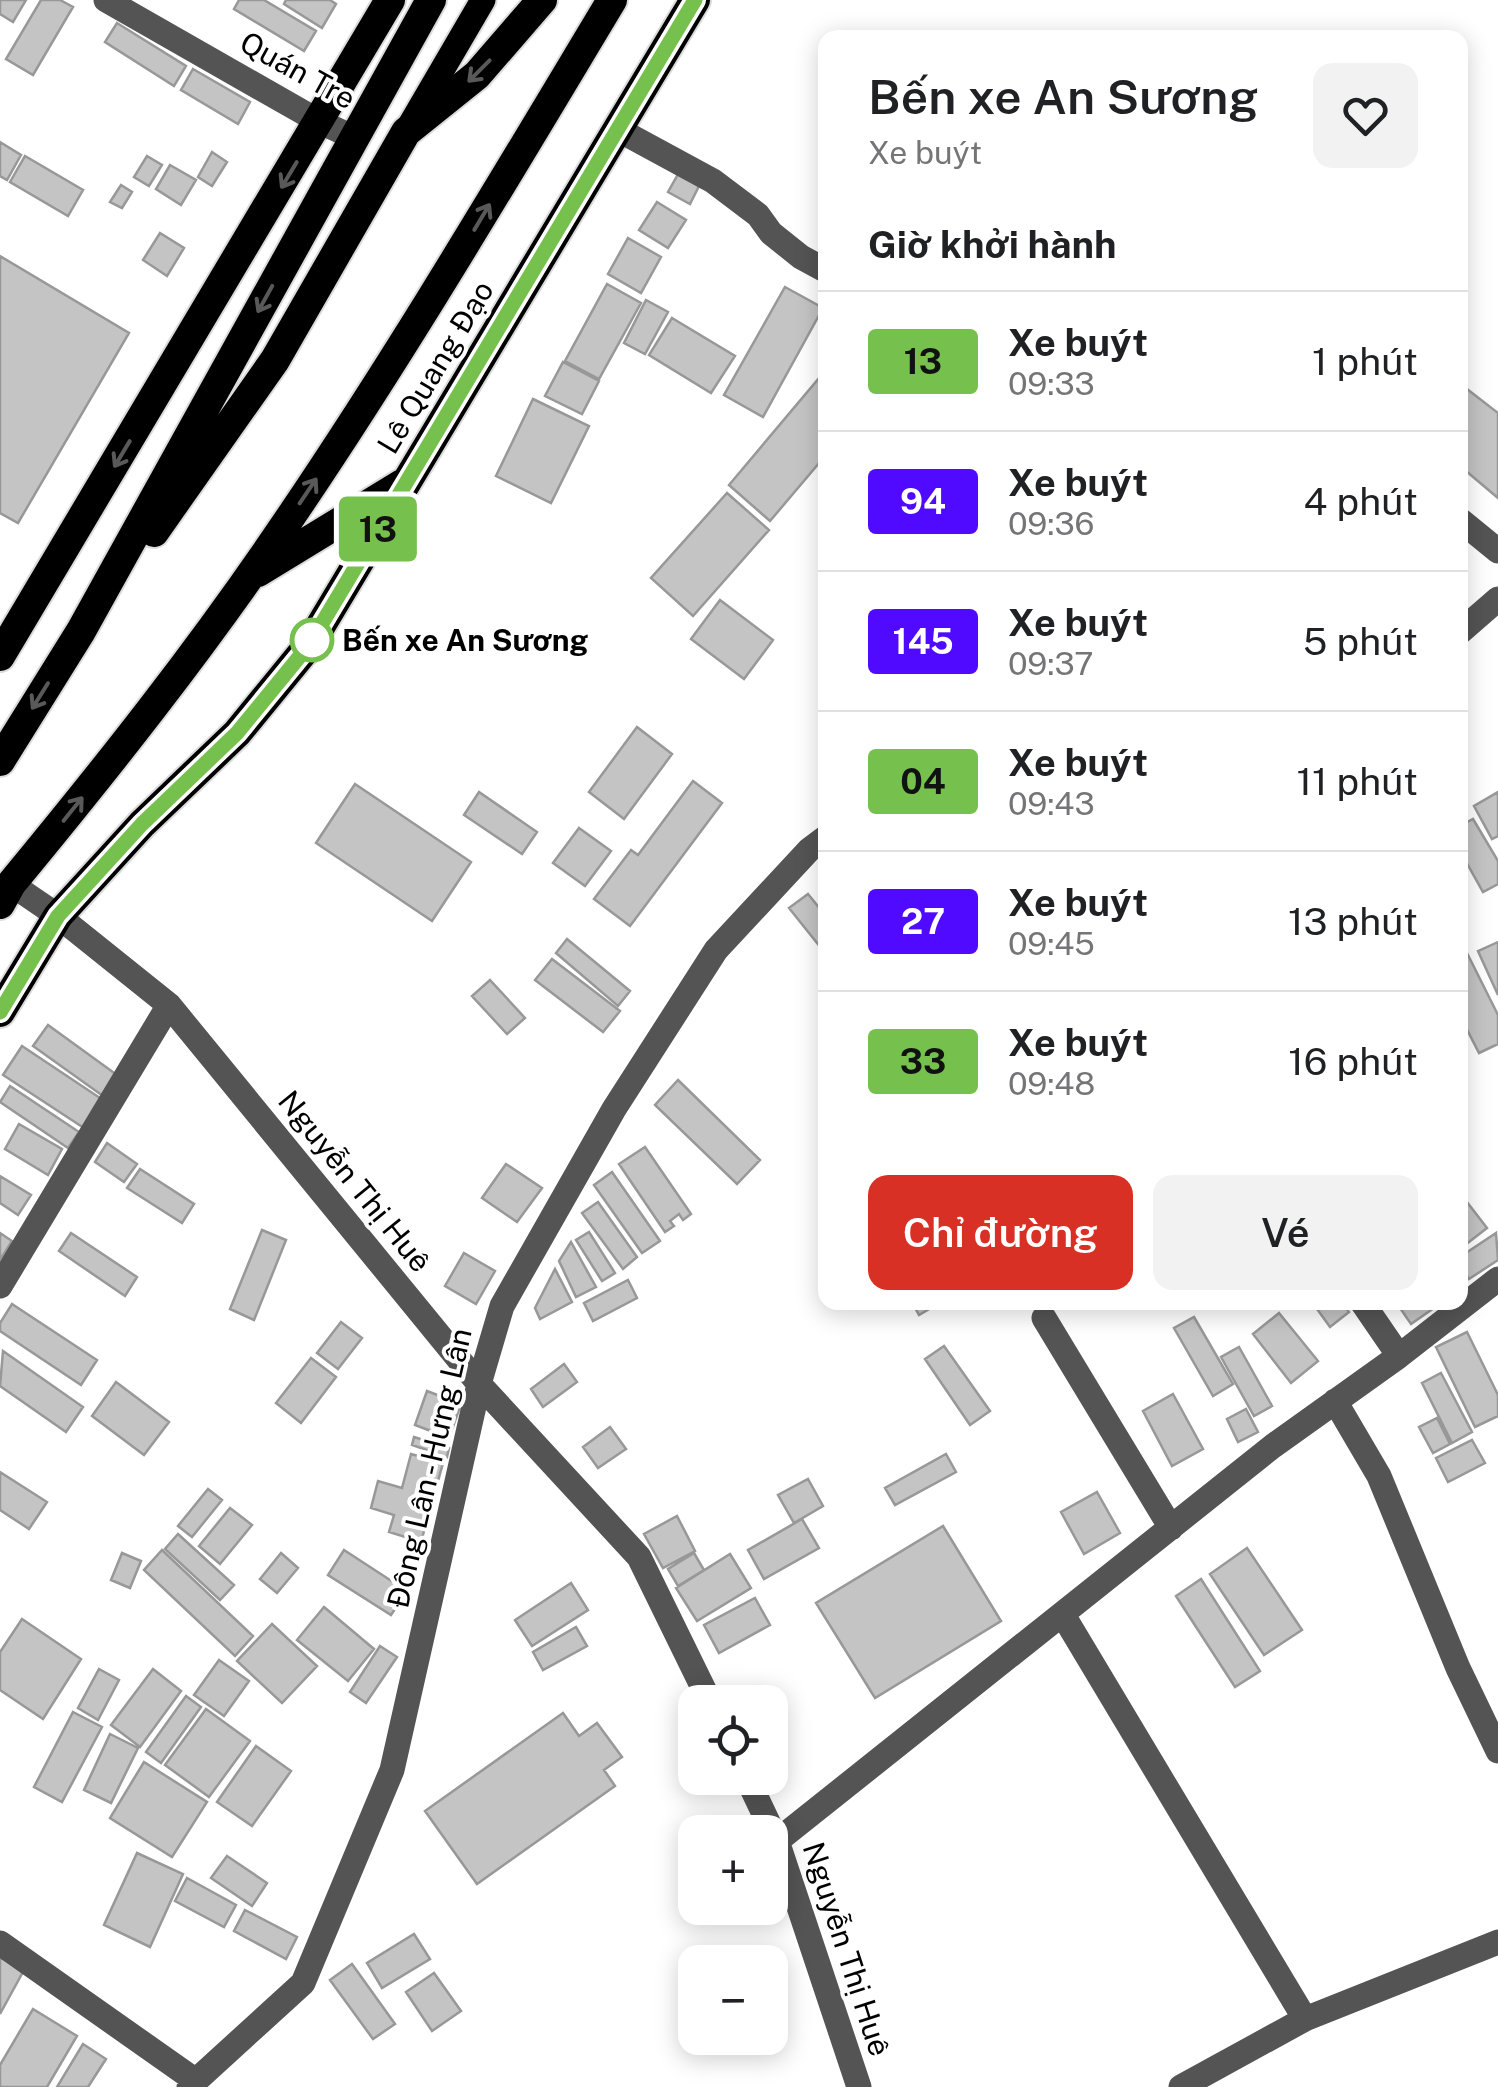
<!DOCTYPE html>
<html lang="vi">
<head>
<meta charset="utf-8">
<style>
  :root { --surface:#fff; --page:#f2f2f2; --text:#202124; --muted:#757577; --line:#e0e0e0; --accent:#d93025 }
  body { margin:0; font-family:"Public Sans",sans-serif; background:var(--page); color:var(--text); height:100vh; display:flex; flex-direction:column; font-size:38px; white-space:nowrap }
  * { box-sizing:border-box; margin:0 }
  p { font-size:32px; color:var(--muted) }
  .icon { flex:none; width:55px; height:55px; fill:none; stroke:currentColor; stroke-width:2; stroke-linecap:round; stroke-linejoin:round }
  .map { position:relative; flex:1; overflow:hidden }
  .side { position:absolute; left:818px; top:30px; width:650px; height:1280px; display:flex; flex-direction:column; background:var(--surface); border-radius:20px; box-shadow:0 5px 25px #0003 }
  .side>* { flex:none }
  .badge { padding:0 20px; border-radius:8px; font-size:35px; line-height:65px }
  .buttons { position:absolute; left:678px; top:1685px; display:grid; gap:20px }
  .buttons a { display:grid; place-items:center; width:110px; height:110px; border-radius:20px; background:var(--surface); box-shadow:0 5px 25px #0003; font-size:50px }
  .map>.badge { position:absolute; translate:-50% -50%; box-shadow:0 0 0 5px #fff }
  h2 { padding:0 50px; font-size:38px; line-height:90px }
  .round { display:grid; place-items:center; flex:none; width:105px; height:105px; border-radius:20px; background:var(--page) }
  .headline { display:flex; align-items:center; justify-content:space-between; height:170px; padding:0 50px }
  h1 { font-size:48px; font-weight:600; line-height:75px }
  .button { display:flex; gap:20px; margin-top:auto; padding:20px 50px }
  .button a { flex:1; height:115px; border-radius:20px; background:var(--accent); color:#fff; font-size:40px; font-weight:600; line-height:115px; text-align:center }
  .button a+a { background:var(--page); color:var(--text) }
  ul { padding:0; list-style:none }
  li { display:flex; align-items:center; gap:30px; height:140px; padding:0 50px; border-top:2px solid var(--line) }
  li div { flex:1 }
  li b { display:block; font-size:38px }
  li em { font-style:normal }
  li .badge { min-width:110px; font-weight:700; text-align:center }
  .map>svg:first-child { display:block }
  .building { fill:#c4c4c4; stroke:#989898; stroke-width:2.5 }
  .lines { fill:none; stroke-linecap:round; stroke-linejoin:round }
  .major-casing { stroke:#dbdbdb; stroke-width:29 }
  .highway-casing { stroke:#dbdbdb; stroke-width:34 }
  .minor { stroke:#545454; stroke-width:25 }
  .major { stroke:#000; stroke-width:25 }
  .highway { stroke:#000; stroke-width:30 }
  .oneway { stroke:#595959 }
  .line-casing { stroke:#fff; stroke-width:22 }
  .line { stroke:#76c04d; stroke-width:15 }
  .stop-dot { fill:#fff; stroke:#76c04d; stroke-width:5 }
  .labels { text-anchor:middle; dominant-baseline:central; stroke-width:8; stroke-linejoin:round; paint-order:stroke }
  .street-label { font-size:30px; fill:#000; stroke:#fff }
  .stop-label { font-size:30px; font-weight:bold; fill:#000; stroke:#fff; text-anchor:start }
</style>
</head>
<body>
<div class="map">
<svg width="1498" height="2087" viewBox="0 0 1498 2087">
  <rect width="100%" height="100%" fill="#fff"/>
  <!-- building -->
  <path class="building" d="M0 0H26L13 22 0 14Z
    M41 0H60L73 7 33 75 6 59Z
    M239 0H264L316 31 304 51 234 9Z
    M286 0H330L336 4 322 28 284 4Z
    M117 23 186 66 174 86 105 42Z
    M193 69 250 102 238 124 181 90Z
    M0 142 21 155 7 180 0 176Z
    M212 152 227 162 212 186 198 177Z
    M25 156 83 190 68 216 10 182Z
    M147 156 162 165 149 186 134 177Z
    M170 165 196 180 181 205 156 189Z
    M681 169 702 180 690 204 668 192Z
    M121 185 132 192 122 208 110 202Z
    M657 202 686 220 668 248 639 230Z
    M160 233 184 248 167 276 143 260Z
    M628 238 661 257 641 293 608 274Z
    M0 256 129 333 18 523 0 513Z
    M607 284 641 303 599 379 565 361Z
    M785 287 823 308 763 417 724 395Z
    M646 300 668 312 645 354 624 343Z
    M672 318 735 356 711 393 649 355Z
    M563 362 599 381 582 414 545 396Z
    M825 371V456L770 521 729 485Z
    M1467 389 1498 413V498L1460 466V398Z
    M533 399 589 426 551 503 496 476Z
    M727 493 769 530 693 616 651 578Z
    M720 600 773 640 744 679 691 639Z
    M637 727 672 754 624 819 589 792Z
    M693 781 722 803 630 926 594 899 631 850 638 855Z
    M355 784 471 862 432 921 316 843Z
    M479 792 537 832 522 854 464 815Z
    M1498 792V836L1492 839 1474 806Z
    M1473 819 1498 861V884L1483 892 1460 851V826Z
    M579 828 611 851 585 886 553 863Z
    M808 894 825 915V953L789 908Z
    M567 939 630 991 618 1006 556 953Z
    M1498 942V995L1478 951Z
    M1466 951 1498 1015V1044L1479 1053 1460 1016V954Z
    M552 959 620 1011 603 1032 535 980Z
    M490 980 525 1018 507 1034 472 996Z
    M48 1025 117 1075 103 1096 33 1046Z
    M22 1046 103 1100 84 1128 3 1075Z
    M678 1080 760 1160 737 1184 655 1105Z
    M10 1086 79 1132 68 1148 0 1102Z
    M19 1124 62 1149 48 1175 5 1149Z
    M107 1143 137 1164 124 1182 95 1162Z
    M645 1147 691 1214 683 1220 679 1214 670 1221 674 1226 665 1232 619 1164Z
    M506 1164 542 1188 517 1222 482 1198Z
    M140 1169 194 1204 182 1223 127 1188Z
    M612 1172 660 1241 642 1253 594 1185Z
    M0 1176 31 1195 18 1215 0 1203Z
    M1460 1193 1487 1228 1460 1249Z
    M598 1202 637 1257 623 1269 582 1213Z
    M262 1230 286 1240 254 1320 230 1309Z
    M589 1232 615 1273 602 1281 576 1240Z
    M0 1233 12 1241 0 1260Z
    M71 1233 137 1277 125 1296 59 1251Z
    M1496 1233 1498 1260 1469 1279 1460 1264V1257Z
    M571 1242 596 1287 576 1297 559 1261Z
    M464 1253 495 1271 476 1304 445 1286Z
    M555 1269 572 1302 540 1319 535 1308Z
    M628 1280 637 1298 593 1321 584 1303Z
    M912 1302H941L919 1315Z
    M1312 1302H1341L1349 1312 1330 1327Z
    M1396 1302H1441V1303L1411 1324Z
    M12 1304 97 1360 81 1385 0 1331V1323Z
    M1279 1313 1318 1361 1291 1383 1253 1334Z
    M1194 1317 1233 1384 1213 1396 1174 1328Z
    M341 1322 362 1338 338 1369 317 1353Z
    M1467 1332 1498 1395V1416L1475 1427 1436 1347Z
    M944 1346 990 1411 970 1425 925 1359Z
    M1239 1347 1272 1406 1254 1416 1221 1357Z
    M3 1351 83 1407 66 1432 0 1386Z
    M311 1358 336 1377 301 1423 276 1403Z
    M564 1364 577 1382 543 1407 531 1389Z
    M1441 1373 1472 1432 1452 1443 1422 1383Z
    M116 1382 169 1422 144 1455 92 1416Z
    M427 1391 461 1404 449 1438 415 1425Z
    M1173 1394 1203 1449 1172 1466 1143 1411Z
    M1246 1409 1258 1432 1238 1442 1227 1419Z
    M1437 1418 1450 1444 1433 1453 1419 1427Z
    M610 1427 626 1449 598 1468 583 1447Z
    M414 1437 449 1448 447 1457 412 1445Z
    M1472 1440 1485 1463 1448 1482 1436 1458Z
    M411 1454 443 1463 421 1542 389 1532 394 1515 371 1508 378 1481 402 1488Z
    M946 1454 956 1472 895 1505 885 1488Z
    M0 1472 47 1502 29 1529 0 1510Z
    M808 1479 823 1506 794 1523 778 1495Z
    M208 1489 222 1500 192 1537 178 1526Z
    M1097 1492 1120 1533 1084 1554 1061 1512Z
    M230 1508 252 1525 220 1564 199 1546Z
    M677 1516 695 1551 663 1568 644 1534Z
    M802 1519 819 1548 764 1579 748 1550Z
    M943 1526 1001 1621 875 1698 816 1603Z
    M178 1534 234 1585 220 1600 165 1549Z
    M1247 1548 1302 1630 1264 1655 1210 1574Z
    M162 1550 253 1636 235 1656 144 1570Z
    M344 1550 407 1591 391 1615 328 1575Z
    M122 1553 141 1561 130 1588 111 1580Z
    M281 1553 298 1568 277 1593 260 1579Z
    M694 1553 704 1570 678 1586 668 1569Z
    M730 1554 751 1588 697 1621 676 1588Z
    M1201 1579 1260 1671 1235 1687 1176 1596Z
    M571 1583 588 1610 532 1646 515 1620Z
    M755 1598 770 1625 719 1653 704 1625Z
    M324 1607 374 1649 348 1681 297 1640Z
    M22 1619 81 1659 43 1719 0 1690V1652Z
    M272 1624 317 1666 282 1703 237 1661Z
    M576 1627 587 1646 543 1670 533 1652Z
    M380 1646 397 1657 366 1703 350 1692Z
    M219 1660 249 1681 224 1716 194 1695Z
    M99 1669 119 1680 98 1720 78 1708Z
    M153 1669 181 1691 140 1747 111 1725Z
    M186 1696 201 1707 161 1763 146 1752Z
    M206 1709 250 1741 209 1797 165 1765Z
    M73 1712 102 1727 62 1802 34 1787Z
    M563 1713 579 1736 597 1723 622 1757 604 1770 615 1786 477 1884 425 1811Z
    M110 1734 138 1748 111 1803 84 1790Z
    M256 1746 291 1771 252 1826 217 1802Z
    M144 1762 207 1802 172 1857 110 1818Z
    M137 1853 183 1874 150 1947 104 1925Z
    M227 1856 267 1883 252 1906 211 1878Z
    M187 1878 236 1905 224 1927 175 1901Z
    M245 1910 297 1937 286 1959 234 1931Z
    M414 1934 430 1959 382 1988 367 1963Z
    M0 1957 24 1970 0 2014Z
    M352 1964 395 2024 373 2039 330 1980Z
    M434 1973 461 2011 432 2031 406 1992Z
    M33 2009 77 2036 47 2087H0V2065Z
    M83 2044 106 2059 88 2087H57Z"/>
  <g class="lines">
    <!-- major casing -->
    <g class="major-casing">
      <path id="major" d="M410 125 483 0"/>
    </g>
    <!-- highway casing -->
    <g class="highway-casing">
      <path id="highway" d="M154 532 275 360 406 132 477 75 542 0
        M258 572 402 484
        M0 656 390 0
        M0 761 81 631 431 0
        M0 904 11 884C106 769 199 652 283 528 400 356 505 178 612 0
        M0 1012 58 916 142 824 237 733 309 645 695 0"/>
    </g>
    <!-- minor -->
    <path class="minor" d="M106 0 320 122 355 138
      M619 130 713 181 758 215 771 233 801 257 825 270
      M1460 520 1498 551
      M1460 632 1498 599
      M11 884 58 916 169 1005 479 1384 639 1557 710 1702
      M0 1286 169 1005
      M1362 1302 1399 1356
      M1044 1318 1171 1528
      M1335 1401 1379 1476 1458 1668 1498 1751
      M1063 1615 1305 2019 1498 1942
      M747 1778 777 1841 859 2087
      M777 1841 1273 1446 1399 1356 1498 1279
      M0 1943 196 2081
      M189 2087 303 1983 392 1770 479 1384 502 1306 614 1109 716 950 809 850 825 838
      M1181 2087 1305 2019"/>
    <!-- major -->
    <use href="#major" class="major"/>
    <!-- highway -->
    <use href="#highway" class="highway"/>
  </g>
  <!-- one-way arrows -->
  <defs><path id="oneway-shaft" d="M-6 0H5M1.5-3L5.5 0L1.5 3" fill="none" stroke-width="1.6" stroke-linecap="round" stroke-linejoin="round" transform="scale(2.5)"/></defs>
  <g class="oneway">
    <use href="#oneway-shaft" transform="translate(479 71) rotate(135)"/>
    <use href="#oneway-shaft" transform="translate(289 175) rotate(121)"/>
    <use href="#oneway-shaft" transform="translate(482 217) rotate(-59)"/>
    <use href="#oneway-shaft" transform="translate(265 299) rotate(119)"/>
    <use href="#oneway-shaft" transform="translate(122 454) rotate(121)"/>
    <use href="#oneway-shaft" transform="translate(308 491) rotate(-56)"/>
    <use href="#oneway-shaft" transform="translate(40 696) rotate(122)"/>
    <use href="#oneway-shaft" transform="translate(73 809) rotate(-51)"/>
  </g>
  <g class="lines">
    <!-- line casing -->
    <g class="line-casing">
      <path id="line" d="M0 1012 58 916 142 824 237 733 309 645 695 0"/>
    </g>
    <!-- line -->
    <use href="#line" class="line"/>
  </g>
  <!-- markers -->
  <circle class="stop-dot" cx="312" cy="640" r="20"/>
  <g class="labels">
    <!-- street labels -->
    <g class="street-label">
      <text transform="translate(298 70) rotate(29)">Quán Tre</text>
      <text transform="translate(435 367) rotate(-59)">Lê Quang Đạo</text>
      <text transform="translate(355 1181) rotate(51)">Nguyễn Thị Huê</text>
      <text transform="translate(429 1468) rotate(-77)">Đông Lân - Hưng Lân</text>
      <text transform="translate(847 1949) rotate(72)">Nguyễn Thị Huê</text>
    </g>
    <!-- stop labels -->
    <g class="stop-label">
      <text x="342" y="640">Bến xe An Sương</text>
    </g>
  </g>
</svg>
<div class="buttons">
<a><svg class="icon" aria-label="locate" viewBox="0 0 24 24"><circle cx="12" cy="12" r="6"/><path d="M12 2v4M12 18v4M2 12h4M18 12h4"/></svg></a>
<a>+</a>
<a>−</a>
</div>
<b class="badge" style="left:378px;top:529px;background:#76c04d;color:#111">13</b>
<section class="side">
<div class="headline"><div><h1>Bến xe An Sương</h1><p>Xe buýt</p></div><a class="round"><svg class="icon" aria-label="heart" viewBox="0 0 24 24"><path d="M12 20l-8-8c-3-5 5-10 8-4 3-6 11-1 8 4z"/></svg></a></div>
<h2>Giờ khởi hành</h2>
<ul>
<li><span class="badge" style="background:#76c04d;color:#111">13</span><div><b>Xe buýt</b><p>09:33</p></div><em>1 phút</em></li>
<li><span class="badge" style="background:#4f0aff;color:#fff">94</span><div><b>Xe buýt</b><p>09:36</p></div><em>4 phút</em></li>
<li><span class="badge" style="background:#4f0aff;color:#fff">145</span><div><b>Xe buýt</b><p>09:37</p></div><em>5 phút</em></li>
<li><span class="badge" style="background:#76c04d;color:#111">04</span><div><b>Xe buýt</b><p>09:43</p></div><em>11 phút</em></li>
<li><span class="badge" style="background:#4f0aff;color:#fff">27</span><div><b>Xe buýt</b><p>09:45</p></div><em>13 phút</em></li>
<li><span class="badge" style="background:#76c04d;color:#111">33</span><div><b>Xe buýt</b><p>09:48</p></div><em>16 phút</em></li>
</ul>
<div class="button"><a>Chỉ đường</a><a>Vé</a></div>
</section>
</div>
</body>
</html>
